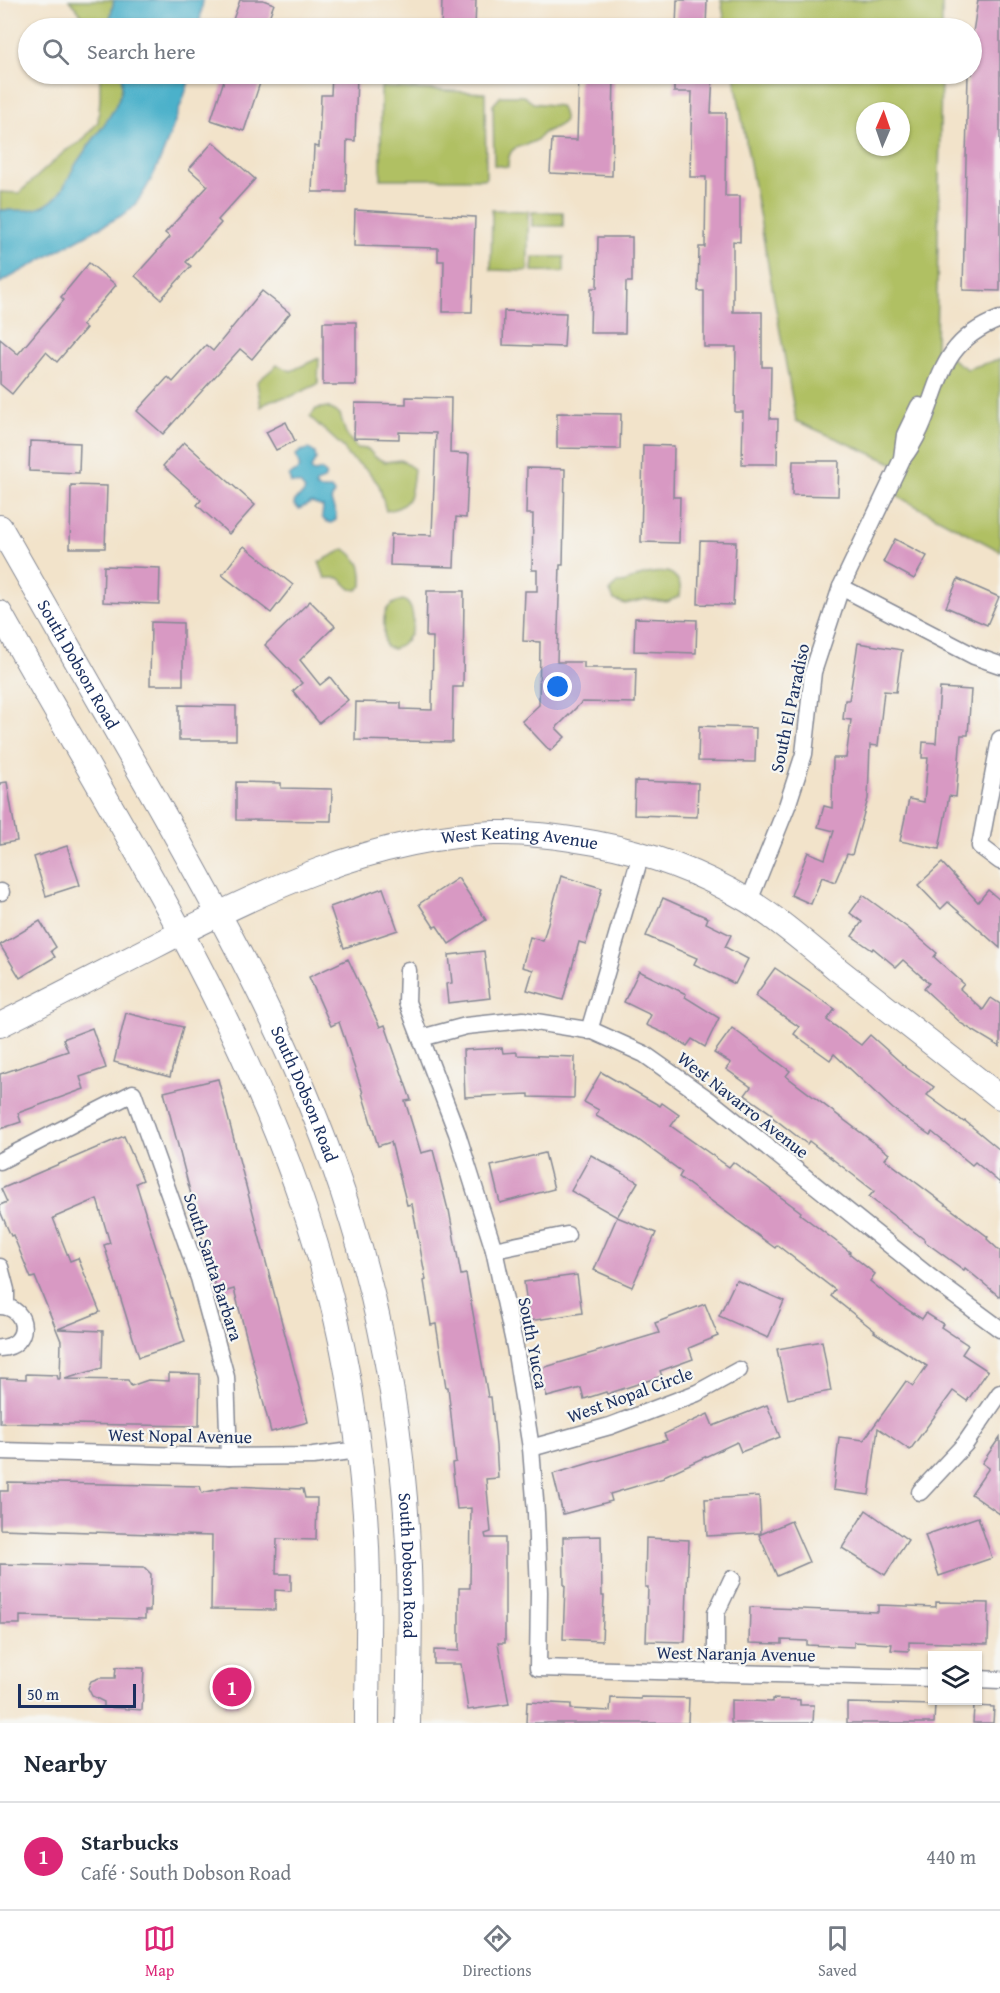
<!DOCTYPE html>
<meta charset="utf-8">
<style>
:root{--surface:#fff;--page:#f2f2f3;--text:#1f2937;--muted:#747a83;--line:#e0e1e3;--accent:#db2777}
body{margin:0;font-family:"Gentium Book Plus",serif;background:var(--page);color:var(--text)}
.controls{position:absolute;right:18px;bottom:18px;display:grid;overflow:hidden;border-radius:0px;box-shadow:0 2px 4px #0004}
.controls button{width:54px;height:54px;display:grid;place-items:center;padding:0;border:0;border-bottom:2px solid var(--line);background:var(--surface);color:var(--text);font:30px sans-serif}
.compass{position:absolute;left:856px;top:102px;width:54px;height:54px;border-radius:50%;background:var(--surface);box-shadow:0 2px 4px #0004;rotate:2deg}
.scale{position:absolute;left:18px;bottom:15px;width:118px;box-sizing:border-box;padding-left:6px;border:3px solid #1b2f5e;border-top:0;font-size:16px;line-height:21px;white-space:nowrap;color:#1b2f5e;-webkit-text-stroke:4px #f6f6f2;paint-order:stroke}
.you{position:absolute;left:558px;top:687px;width:21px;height:21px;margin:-15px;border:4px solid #fff;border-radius:50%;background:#1a73e8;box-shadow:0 0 0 9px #1a73e833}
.badge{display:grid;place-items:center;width:39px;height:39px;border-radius:50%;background:var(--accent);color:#fff;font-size:20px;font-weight:700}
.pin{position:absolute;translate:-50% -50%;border:3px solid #fff;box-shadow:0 2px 6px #0006}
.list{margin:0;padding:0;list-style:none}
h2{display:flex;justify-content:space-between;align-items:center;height:78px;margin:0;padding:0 24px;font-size:26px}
h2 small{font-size:20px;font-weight:400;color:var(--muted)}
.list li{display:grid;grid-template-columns:39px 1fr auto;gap:18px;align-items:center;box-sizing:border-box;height:108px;padding:0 24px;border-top:2px solid var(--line)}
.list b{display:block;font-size:22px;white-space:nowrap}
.list p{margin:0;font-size:20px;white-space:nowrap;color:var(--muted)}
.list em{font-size:20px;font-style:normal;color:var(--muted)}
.icon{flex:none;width:33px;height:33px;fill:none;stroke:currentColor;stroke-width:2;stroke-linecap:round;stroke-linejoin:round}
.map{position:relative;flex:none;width:1000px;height:1723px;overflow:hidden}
.search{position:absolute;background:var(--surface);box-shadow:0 2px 4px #0004;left:18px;right:18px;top:18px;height:66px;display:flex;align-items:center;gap:15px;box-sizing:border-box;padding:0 21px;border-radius:33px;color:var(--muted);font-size:22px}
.sheet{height:186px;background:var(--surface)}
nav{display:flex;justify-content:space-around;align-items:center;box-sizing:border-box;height:84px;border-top:2px solid var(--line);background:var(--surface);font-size:16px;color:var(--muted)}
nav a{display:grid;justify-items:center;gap:3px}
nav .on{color:var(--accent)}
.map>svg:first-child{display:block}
</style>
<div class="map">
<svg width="1000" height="1723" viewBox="0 0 1000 1723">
<rect width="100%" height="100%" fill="#f6f6f2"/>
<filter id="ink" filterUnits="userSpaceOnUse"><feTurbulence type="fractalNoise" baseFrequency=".0167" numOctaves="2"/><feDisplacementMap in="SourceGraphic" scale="12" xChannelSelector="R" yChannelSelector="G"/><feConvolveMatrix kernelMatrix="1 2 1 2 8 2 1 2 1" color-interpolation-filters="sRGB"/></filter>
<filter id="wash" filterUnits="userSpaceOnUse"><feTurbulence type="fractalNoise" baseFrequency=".008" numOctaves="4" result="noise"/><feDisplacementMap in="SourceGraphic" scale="24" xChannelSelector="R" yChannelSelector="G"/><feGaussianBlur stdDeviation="1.35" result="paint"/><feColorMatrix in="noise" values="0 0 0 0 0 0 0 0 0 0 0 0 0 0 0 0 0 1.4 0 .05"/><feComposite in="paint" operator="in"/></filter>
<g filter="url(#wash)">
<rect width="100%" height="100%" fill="#f2e3ca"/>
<g fill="#b0c063" stroke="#667860" stroke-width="1.5" fill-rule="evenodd">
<polygon points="69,0 114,0 110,19 111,28 90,28 91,26"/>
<polygon points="721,0 942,0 942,28 726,28"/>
<path d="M100 74H121C122 80 123 85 121 92 115 116 93 137 80 158 70 172 65 193 49 203 35 213 16 210 0 210V192L19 193 65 151 82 141 98 122 100 99Z"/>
<path d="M734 74H941L936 348 967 369 1000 359V551L895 495 906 469 796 421ZM865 111H901V147H865Z"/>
<polygon points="381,87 485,93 486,179 381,179"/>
<path d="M501 96H524L533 103 560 106C571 126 558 125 545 132 541 134 539 139 535 141 519 149 508 143 508 167L494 165 493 105Z"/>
<polygon points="492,210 528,211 528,271 491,270"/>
<rect x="532" y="212" width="31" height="14"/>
<polygon points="533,257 564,257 564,272 532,271"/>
<polygon points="319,358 318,384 290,397 271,400 261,407 257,382 277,365 291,371"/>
<path d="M327 407 340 414 346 434 357 448 368 449 375 457 385 462 401 460 414 469C411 493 413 507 386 511L379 485 368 471 347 455 344 448 310 417 316 409Z"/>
<path d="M345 549C361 561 363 566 362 586L357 590 351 589 339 578H325L319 562Z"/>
<path d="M668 572C679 577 682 585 680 596L667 602 646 599 625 604 614 600 610 591 617 583C628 583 627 581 637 577 647 573 658 572 668 572Z"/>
<path d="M403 600C415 605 415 626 409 636 405 643 399 646 393 649L386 647C383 640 385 636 384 628 383 612 386 604 403 600Z"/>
</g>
<g fill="#4bb1ca" stroke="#337094" stroke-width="1.5">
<polygon points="114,0 203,0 199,28 111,28 110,19"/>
<path d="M121 74H191L187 88C174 122 154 192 126 213L0 283V210C16 210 35 213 49 203 65 193 69 172 80 158 93 139 115 114 121 92 123 85 122 80 121 74Z"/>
<polygon points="309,449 315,453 316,459 311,468 312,471 315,472 321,470 326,474 324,480 316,483 316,487 319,489 331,489 334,493 331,501 336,514 336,520 331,523 325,521 322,517 323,507 311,503 299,509 294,505 295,500 303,494 305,490 300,484 291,483 289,476 300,468 296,455 301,451"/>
</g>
<g id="blocks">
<g fill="#d899c3">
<polygon points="240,0 263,0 274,4 265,28 230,28"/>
<polygon points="442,0 476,0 475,28 441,28"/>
<polygon points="677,0 707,0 706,28 676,28"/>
<polygon points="978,0 1000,0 1000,291 963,290 968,74 972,74 972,39"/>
<polygon points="226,74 263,74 244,131 211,120"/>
<polygon points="332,74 357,74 355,141 347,140 346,192 312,192 314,146 319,147 321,95 331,95"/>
<polygon points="579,74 614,74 612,176 550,173 552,139 577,140"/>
<polygon points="674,74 713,74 711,113 726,113 725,196 740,196 740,242 733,241 733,312 762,312 762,367 771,367 770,419 778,419 777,464 742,464 743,412 735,412 736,347 704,347 704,291 698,291 699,247 705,247 706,177 690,177 692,92 674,92"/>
<polygon points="213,142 255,179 218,220 221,223 186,262 191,266 161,299 135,276 170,237 165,233 208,186 189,169"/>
<polygon points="355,210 475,217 472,312 443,312 444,261 438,261 438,248 354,246"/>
<polygon points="598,237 632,237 632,282 626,282 625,333 590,333 591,288 597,288"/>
<polygon points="89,263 116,285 82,325 86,328 57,362 46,352 12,394 0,384 0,339 18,354 64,300 61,297"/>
<polygon points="262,291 290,313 252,359 240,349 163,434 137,411 168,377 173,382 206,345 213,351"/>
<polygon points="504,311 566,313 564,347 503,345"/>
<rect x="323" y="322" width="33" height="63"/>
<polygon points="406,397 451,398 450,453 469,454 466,518 456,517 454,567 390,565 391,534 432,535 436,433 399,432 399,439 354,438 355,403 406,404"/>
<polygon points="557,413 621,414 620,449 557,448"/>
<polygon points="286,422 295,441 276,450 266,432"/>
<polygon points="30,441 80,443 79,473 29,471"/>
<polygon points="184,442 255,505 229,534 197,505 201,500 163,466"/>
<polygon points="643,445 674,446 673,497 680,497 679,543 641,542"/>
<polygon points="793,461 839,461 838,496 792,495"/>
<polygon points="527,468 565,469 563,565 560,565 557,662 584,662 584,668 636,668 635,703 582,702 556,728 565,737 550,751 522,721 539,705 540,642 523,641 525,591 537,591 537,570 532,570 533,514 526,514"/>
<polygon points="71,485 107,486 105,548 70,548"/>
<polygon points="895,539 927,556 914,579 883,562"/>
<polygon points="700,541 736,542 733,605 698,604"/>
<polygon points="244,546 293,585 271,613 222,575"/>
<polygon points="104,566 160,568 159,604 103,602"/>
<polygon points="958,579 999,597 987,625 946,607"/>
<polygon points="427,591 464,591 463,687 453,687 452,742 355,740 356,702 401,703 401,709 432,710 433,637 426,637"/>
<polygon points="310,601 335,626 300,660 320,685 330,677 348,700 319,723 293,691 302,683 265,645"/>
<polygon points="635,618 697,620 696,653 634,651"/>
<polygon points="151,622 183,623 183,685 150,685"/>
<polygon points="858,643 902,650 896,692 884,691 878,746 870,745 868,799 852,855 847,854 835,882 822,877 811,904 791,895 808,852 825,859 834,831 818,827 824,806 832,808 833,758 846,758 851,720 843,719 845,700 849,700"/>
<polygon points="940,688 971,690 968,735 961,735 956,797 949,796 939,849 900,841 909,799 924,802 928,758 922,758 923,742 936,743"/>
<polygon points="179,705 236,706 236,740 179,740"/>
<polygon points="699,726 756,728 755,762 698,761"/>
<polygon points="635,781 698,783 697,817 634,815"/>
<polygon points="7,782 17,841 0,844 0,783"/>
<polygon points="236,782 281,783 281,788 332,789 331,821 236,820"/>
<polygon points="67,846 80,885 46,896 34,857"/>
<polygon points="942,863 978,902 988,890 1000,900 1000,948 948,902 941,909 918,885"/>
<polygon points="561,876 602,888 586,944 579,942 563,1000 527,990 533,970 522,967 530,937 543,941"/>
<polygon points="458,878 486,920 449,944 437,926 434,927 419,904"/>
<polygon points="383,888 398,930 344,948 330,907"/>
<polygon points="863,895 908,928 937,953 934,957 964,984 960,989 983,1010 991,998 1000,1004 1000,1047 962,1024 924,989 929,983 903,960 896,967 873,948 872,950 852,936 862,922 850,913"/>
<polygon points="663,898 708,918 706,923 731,935 725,947 748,959 735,984 694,964 697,958 646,936"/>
<polygon points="40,921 56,947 51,951 55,957 20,978 0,945"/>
<polygon points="484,951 490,998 448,1003 446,984 452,983 449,955"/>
<polygon points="348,959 380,1027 385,1025 411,1100 405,1101 421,1153 433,1150 448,1210 449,1210 461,1275 466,1274 488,1397 491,1397 496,1446 498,1478 486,1479 491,1532 485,1534 486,1538 505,1538 505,1643 498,1643 509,1704 468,1710 461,1664 434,1664 434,1650 459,1651 459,1588 470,1588 471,1508 457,1509 452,1463 456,1462 448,1387 446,1387 436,1324 431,1325 424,1281 426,1280 412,1204 407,1205 391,1142 378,1146 362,1093 363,1093 339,1022 331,1026 309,977"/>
<polygon points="775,968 835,1009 827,1020 861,1045 870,1035 908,1069 934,1087 927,1095 964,1122 965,1121 1000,1150 1000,1183 975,1162 972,1165 932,1132 930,1135 893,1109 834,1054 830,1060 794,1034 799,1027 755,996"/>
<polygon points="639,971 686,994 685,997 719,1018 705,1047 692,1039 687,1046 666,1033 666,1034 646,1025 651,1015 624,1002"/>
<polygon points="126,1013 183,1027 170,1077 114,1062"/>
<polygon points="92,1028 106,1068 80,1077 84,1089 18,1113 21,1122 0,1129 0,1074 68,1051 63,1039"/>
<polygon points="732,1028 790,1071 786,1076 889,1154 885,1159 988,1237 987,1239 1000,1251 1000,1297 965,1268 964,1270 924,1241 925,1240 869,1197 874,1191 809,1141 807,1144 771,1116 772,1114 745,1095 751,1087 726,1069 731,1063 714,1053"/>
<polygon points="502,1048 503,1053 517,1052 517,1055 575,1057 574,1098 529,1097 529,1094 465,1097 463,1050"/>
<polygon points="601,1072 660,1106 662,1103 679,1115 671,1126 729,1167 733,1162 801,1212 800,1214 850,1252 849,1253 875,1274 870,1281 900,1305 922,1319 926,1313 943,1324 941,1327 968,1345 962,1354 988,1371 967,1401 953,1391 910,1450 878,1428 869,1495 833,1490 839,1437 864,1440 906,1381 913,1386 927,1366 874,1332 875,1331 831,1296 835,1290 777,1245 775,1248 679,1177 682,1172 637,1139 596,1116 599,1110 584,1102"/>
<polygon points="218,1079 308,1422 271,1432 234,1289 217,1294 164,1092"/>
<polygon points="124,1136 143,1180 136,1183 185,1342 139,1357 104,1245 110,1243 97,1199 53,1218 70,1261 78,1258 100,1312 58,1329 103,1331 102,1368 65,1379 128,1380 131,1386 148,1380 169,1381 169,1373 200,1374 199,1426 0,1423 0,1378 26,1379 26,1374 57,1375 58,1379 60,1379 61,1341 35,1277 31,1278 13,1235 11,1236 0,1211 0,1205 7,1202 1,1189"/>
<polygon points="545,1153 554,1189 500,1203 491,1166"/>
<polygon points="591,1155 638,1182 617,1217 571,1191"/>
<polygon points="617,1217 656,1233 632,1287 594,1270"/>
<polygon points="577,1275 582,1313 529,1321 524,1282"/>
<polygon points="736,1280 784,1301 768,1338 719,1316"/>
<polygon points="705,1304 718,1336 689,1348 693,1359 660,1371 662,1376 607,1394 606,1392 584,1399 581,1388 547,1397 539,1369 659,1333 655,1323"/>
<polygon points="822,1341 831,1391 788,1399 777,1349"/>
<polygon points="767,1405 780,1437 741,1452 737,1442 664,1476 664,1478 610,1494 612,1501 563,1514 553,1474 667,1440 664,1434 708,1414 713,1426"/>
<polygon points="1000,1437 1000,1514 971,1494 989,1468 982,1463"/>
<polygon points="8,1482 200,1486 202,1493 232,1486 303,1489 305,1498 317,1498 316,1540 277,1539 276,1574 291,1574 291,1591 275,1590 275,1610 211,1609 212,1536 0,1529 0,1491 8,1491"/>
<polygon points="759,1496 761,1533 707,1536 705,1499"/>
<polygon points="866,1510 908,1540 885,1575 842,1548"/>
<polygon points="978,1517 992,1558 939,1576 925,1535"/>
<polygon points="791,1521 809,1562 777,1576 759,1535"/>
<polygon points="601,1536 602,1596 604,1596 602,1641 563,1639 565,1585 564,1585 563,1537"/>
<polygon points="646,1538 689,1540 685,1642 646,1641 648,1587 645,1587"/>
<polygon points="0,1564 144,1567 151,1574 150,1611 145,1611 145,1619 20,1616 20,1624 0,1624"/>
<polygon points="936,1602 989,1603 988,1644 909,1642 909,1651 891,1650 892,1644 854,1642 854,1647 807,1645 807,1641 782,1640 782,1644 749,1643 750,1607 878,1612 878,1605 936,1607"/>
<polygon points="116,1667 144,1668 142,1710 104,1707 104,1702 92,1696 88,1688 91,1681 99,1678 115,1678"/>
<polygon points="224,1677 240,1678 239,1706 224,1705"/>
<polygon points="641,1697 689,1698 688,1723 526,1723 527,1702 571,1704 571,1709 610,1711 611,1698 641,1699"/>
<polygon points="772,1699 800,1700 800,1705 814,1705 813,1723 731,1723 731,1700 772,1702"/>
<polygon points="847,1703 935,1705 934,1723 847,1723"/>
<polygon points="974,1706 994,1707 993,1723 973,1723"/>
</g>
</g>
</g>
<g filter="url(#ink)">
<use href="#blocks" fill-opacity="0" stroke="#868994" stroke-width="1.5"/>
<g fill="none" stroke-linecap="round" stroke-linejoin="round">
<g stroke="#868994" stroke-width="19">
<g id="street">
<polyline points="902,458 905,435 919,406"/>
<polyline points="841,587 974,656 1000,665"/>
<polyline points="1000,739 980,846 1000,861"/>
<polyline points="0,892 1,892"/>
<path d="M749 901 787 806 804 754 813 672 841 587 902 459C944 406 925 347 1000 319"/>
<polyline points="408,970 407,1002 457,1133 494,1250 515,1347 531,1448 536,1513 539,1592 538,1668 932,1678"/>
<polyline points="589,1031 641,854"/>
<polyline points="421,1038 466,1026 523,1020 593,1031 644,1054 709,1100 931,1278 1000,1329"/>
<polyline points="0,1161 133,1093 199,1278 226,1377 229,1457"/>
<polyline points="494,1250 567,1235"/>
<polyline points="0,1267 6,1290 6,1306"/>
<path d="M0 1306C30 1307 31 1347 0 1348"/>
<polyline points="531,1448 610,1426 697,1393 739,1370"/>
<polyline points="0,1451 229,1457 313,1456 358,1450"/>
<polyline points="920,1492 965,1444 1000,1393"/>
<polyline points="716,1673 716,1613 732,1579"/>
<polyline points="978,1679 1000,1680"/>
</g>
</g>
<g stroke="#868994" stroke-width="26">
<g id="secondary">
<path id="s1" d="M0 527C51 617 102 707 154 797 231 933 305 1068 351 1218 386 1330 405 1450 409 1568 411 1619 409 1671 408 1723"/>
<path d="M0 613C136 857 299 1096 348 1377 359 1443 367 1512 368 1579 369 1627 367 1675 367 1723"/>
<path id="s2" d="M0 1025C52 999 104 972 155 946 261 891 373 837 494 833 528 832 562 837 595 843 648 853 700 872 747 900 779 919 807 945 836 968 891 1011 945 1054 1000 1097"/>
</g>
</g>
<use href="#street" stroke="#fff" stroke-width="16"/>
<use href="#secondary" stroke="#fff" stroke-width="24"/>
</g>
</g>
<g text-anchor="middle" stroke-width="4.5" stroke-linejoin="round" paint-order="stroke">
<g font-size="18" fill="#1b2f5e" stroke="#f6f6f2">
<text dy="6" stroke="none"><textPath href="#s1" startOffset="158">South Dobson Road</textPath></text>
<text transform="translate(790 708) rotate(-78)" y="6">South El Paradiso</text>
<text dy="6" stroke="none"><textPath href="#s2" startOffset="560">West Keating Avenue</textPath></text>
<text dy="6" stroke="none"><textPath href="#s1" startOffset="644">South Dobson Road</textPath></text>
<text transform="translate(743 1105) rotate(38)" y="6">West Navarro Avenue</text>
<text transform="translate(213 1267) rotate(72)" y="6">South Santa Barbara</text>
<text transform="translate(533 1343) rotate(79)" y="6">South Yucca</text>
<text transform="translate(630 1395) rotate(-20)" y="6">West Nopal Circle</text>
<text transform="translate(180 1436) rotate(1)" y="6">West Nopal Avenue</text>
<text dy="6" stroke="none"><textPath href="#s1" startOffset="1130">South Dobson Road</textPath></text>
<text transform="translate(736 1654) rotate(1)" y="6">West Naranja Avenue</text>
</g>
</g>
</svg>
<div class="controls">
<button><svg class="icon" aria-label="layers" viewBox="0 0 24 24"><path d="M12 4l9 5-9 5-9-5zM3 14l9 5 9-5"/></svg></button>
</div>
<svg class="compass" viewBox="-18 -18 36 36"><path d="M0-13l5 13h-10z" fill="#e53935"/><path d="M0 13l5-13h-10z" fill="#747a83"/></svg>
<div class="scale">50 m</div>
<div class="you"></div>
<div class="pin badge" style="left:232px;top:1687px">1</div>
<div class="search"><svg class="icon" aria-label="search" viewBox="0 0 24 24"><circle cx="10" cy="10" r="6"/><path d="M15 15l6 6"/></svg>Search here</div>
</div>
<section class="sheet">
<h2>Nearby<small></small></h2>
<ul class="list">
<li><span class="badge">1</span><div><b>Starbucks</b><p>Café · South Dobson Road</p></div><em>440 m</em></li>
</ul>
</section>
<nav>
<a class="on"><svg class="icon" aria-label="map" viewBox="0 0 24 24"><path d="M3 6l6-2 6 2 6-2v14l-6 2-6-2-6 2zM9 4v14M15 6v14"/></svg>Map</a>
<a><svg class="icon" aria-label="directions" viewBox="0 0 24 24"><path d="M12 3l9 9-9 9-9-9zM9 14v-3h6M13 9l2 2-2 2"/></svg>Directions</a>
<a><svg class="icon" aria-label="saved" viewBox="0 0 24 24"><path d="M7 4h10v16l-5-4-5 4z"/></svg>Saved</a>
</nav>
